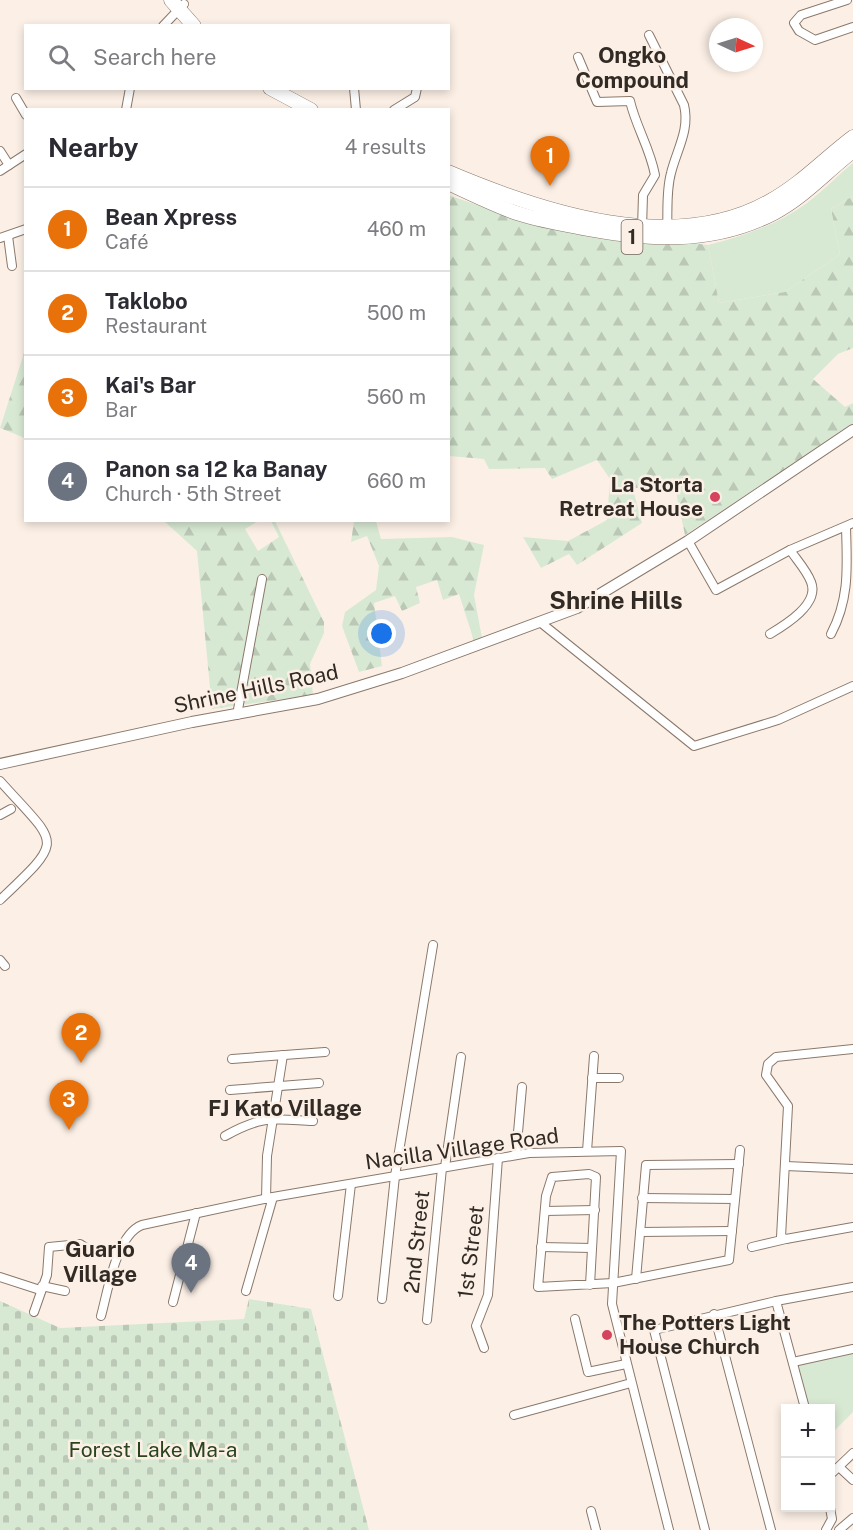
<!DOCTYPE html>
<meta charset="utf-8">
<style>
:root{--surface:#fff;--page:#f7f7f7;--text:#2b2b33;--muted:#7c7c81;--line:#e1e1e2;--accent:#d4445d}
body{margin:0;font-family:"Public Sans",sans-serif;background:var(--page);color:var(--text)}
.controls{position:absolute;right:18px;bottom:18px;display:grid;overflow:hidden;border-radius:0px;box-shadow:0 3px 9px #0003}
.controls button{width:54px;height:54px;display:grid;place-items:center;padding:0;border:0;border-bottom:2px solid var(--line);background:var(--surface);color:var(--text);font:30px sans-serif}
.compass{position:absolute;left:709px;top:18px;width:54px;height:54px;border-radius:50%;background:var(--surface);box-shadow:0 3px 9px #0003;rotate:94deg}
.you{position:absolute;left:382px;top:634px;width:21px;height:21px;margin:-15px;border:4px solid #fff;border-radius:50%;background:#1a73e8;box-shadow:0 0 0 9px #1a73e833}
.badge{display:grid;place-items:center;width:39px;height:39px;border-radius:50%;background:var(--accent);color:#fff;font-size:20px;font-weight:700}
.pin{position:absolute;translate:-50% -50px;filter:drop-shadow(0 2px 3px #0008)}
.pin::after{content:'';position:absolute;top:32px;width:21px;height:18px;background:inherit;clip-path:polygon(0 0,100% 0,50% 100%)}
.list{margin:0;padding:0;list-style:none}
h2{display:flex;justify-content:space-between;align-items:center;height:78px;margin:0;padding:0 24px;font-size:26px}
h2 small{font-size:20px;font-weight:400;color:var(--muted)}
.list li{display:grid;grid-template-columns:39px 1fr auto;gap:18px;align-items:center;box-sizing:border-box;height:84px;padding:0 24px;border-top:2px solid var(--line)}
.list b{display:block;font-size:22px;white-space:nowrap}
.list p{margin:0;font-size:20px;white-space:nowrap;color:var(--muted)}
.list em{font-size:20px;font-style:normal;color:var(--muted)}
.icon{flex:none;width:33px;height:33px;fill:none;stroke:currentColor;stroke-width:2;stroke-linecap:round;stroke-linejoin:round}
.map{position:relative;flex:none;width:853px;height:1530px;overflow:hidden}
.search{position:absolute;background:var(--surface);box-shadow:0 3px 9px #0003;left:24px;top:24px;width:426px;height:66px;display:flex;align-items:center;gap:15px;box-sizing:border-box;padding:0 21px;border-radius:0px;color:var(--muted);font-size:22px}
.panel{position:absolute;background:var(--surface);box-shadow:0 3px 9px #0003;left:24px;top:108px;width:426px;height:414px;border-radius:0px}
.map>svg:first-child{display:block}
</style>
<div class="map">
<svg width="853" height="1530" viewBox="0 0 853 1530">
<defs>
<pattern id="forest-firs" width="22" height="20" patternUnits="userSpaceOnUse" patternTransform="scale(1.5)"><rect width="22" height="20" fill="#d8e9d3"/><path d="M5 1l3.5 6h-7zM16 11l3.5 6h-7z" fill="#bac8b5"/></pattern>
<pattern id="cemetery-stones" width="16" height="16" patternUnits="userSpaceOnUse" patternTransform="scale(1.5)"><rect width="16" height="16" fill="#d8e9d3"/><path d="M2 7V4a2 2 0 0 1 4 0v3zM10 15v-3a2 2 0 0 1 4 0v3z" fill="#bac8b5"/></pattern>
</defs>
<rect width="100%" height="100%" fill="#fcf0e6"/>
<g fill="#d8e9d3">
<path d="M853 163V196L831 209 840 254 785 292 719 303 708 245C743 236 777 225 807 203 823 191 837 176 853 163Z"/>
<polygon points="853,1353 853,1412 831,1434 830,1408 809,1408 797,1365"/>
</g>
<g fill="url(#forest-firs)">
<polygon points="448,195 518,219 708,245 719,303 785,292 840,254 831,209 853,196 853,348 838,354 813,379 845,407 853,403 853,425 685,535 673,478 633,489 642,523 577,565 569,554 541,568 523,537 568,541 607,520 610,479 597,460 552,479 545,468 489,469 484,459 449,456"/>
<polygon points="25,350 25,438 0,428"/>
<polygon points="164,521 258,521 245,529 258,551 279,537 271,521 275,521 324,622 324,633 310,664 313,695 212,709 197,551"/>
<polygon points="354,521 376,521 381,539 452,537 484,545 474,595 482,638 474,641 459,594 443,600 437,580 416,587 420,603 402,611 395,596 374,603 382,666 359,672 342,626 345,612 376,590 379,566 367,536 351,542"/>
</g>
<polygon fill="url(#cemetery-stones)" points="249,1299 311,1309 369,1530 0,1530 0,1301 60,1328 244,1319"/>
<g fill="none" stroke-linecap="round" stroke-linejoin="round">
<g stroke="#8b786b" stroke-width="10">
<g id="minor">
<polyline points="847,0 801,15 794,23 799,31 815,40 853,27"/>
<polyline points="163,26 184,4"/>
<path d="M649 35 684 105C690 130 677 149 671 173 666 191 668 211 667 229"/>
<path d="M578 57 597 102 630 101C636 127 650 148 655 175L643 195 642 228"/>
<polyline points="354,88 356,110"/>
<polyline points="16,98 26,115"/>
<polyline points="126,110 130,88"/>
<polyline points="394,110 415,97 417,88"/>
<polyline points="0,151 9,165"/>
<polyline points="0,171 26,154"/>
<polyline points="8,236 12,266"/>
<polyline points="0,238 26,229"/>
<polyline points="688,541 716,590 790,550 853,523"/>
<polyline points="540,622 694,746 778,720 853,686"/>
<path d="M770 634C785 625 820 604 811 582 807 571 797 560 790 550"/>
<path d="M831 634C850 598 847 566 846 527"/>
<polyline points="237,715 262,579"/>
<path d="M0 781C59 847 66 837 0 900"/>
<polyline points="0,815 11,809"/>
<polyline points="0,960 5,966"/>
<polyline points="853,1049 776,1057 768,1064 766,1075 788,1106 781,1237 786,1239 853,1227"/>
<polyline points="232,1059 325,1052"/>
<polyline points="592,1078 619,1078"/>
<polyline points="230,1090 319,1083"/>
<path d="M225 1136C263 1115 272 1119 313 1121"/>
<polyline points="587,1151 594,1056"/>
<polyline points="516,1155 522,1087"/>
<polyline points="786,1166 853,1169"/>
<polyline points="445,1167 461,1057"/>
<polyline points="642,1198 735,1199"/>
<polyline points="266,1199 267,1156 283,1055"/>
<polyline points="545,1211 595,1210"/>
<polyline points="640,1232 732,1231"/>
<polyline points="541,1247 592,1248"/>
<polyline points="752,1247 786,1239"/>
<polyline points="0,1277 40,1290"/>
<polyline points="636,1279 646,1165 739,1164"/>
<polyline points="590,1285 596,1177 589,1174 552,1177 546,1196 538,1287 613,1283 729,1260 740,1150"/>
<polyline points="42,1286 65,1291"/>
<polyline points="246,1291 273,1197"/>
<polyline points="338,1296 351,1184"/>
<polyline points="382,1299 395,1176 433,945"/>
<polyline points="776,1301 805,1408"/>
<polyline points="173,1302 196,1213"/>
<polyline points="34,1312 47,1275 49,1247 80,1244 91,1251 120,1250"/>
<polyline points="714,1314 771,1530"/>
<path d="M101 1316C108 1291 116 1235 142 1225L273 1197 529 1153 621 1151 612 1304 669 1530"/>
<polyline points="575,1319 588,1372 626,1364"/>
<polyline points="427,1320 442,1168"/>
<polyline points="484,1348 476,1326 488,1295 498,1158"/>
<polyline points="793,1362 853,1349"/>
<polyline points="514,1415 631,1383"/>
<polyline points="839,1467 853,1480"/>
<polyline points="830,1475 853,1453"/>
<polyline points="591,1511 596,1530"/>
<polyline points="705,1530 654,1330 776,1301 853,1287"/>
<polyline points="826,1530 832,1519 830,1508"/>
<polyline points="839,1530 853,1518"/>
</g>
</g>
<g stroke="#8b786b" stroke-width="12">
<polyline id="tertiary" points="0,764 192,722 318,699 402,673 577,608 688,541 853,430"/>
</g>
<g stroke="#8b786b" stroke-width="15">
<g id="trunk">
<polyline points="171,0 194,26"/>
<polyline points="270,88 311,110"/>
<path d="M448 172C542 212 674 256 770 201 801 184 825 158 853 137"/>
<path d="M448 183C469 193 490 203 511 211 532 219 556 223 578 227 645 240 710 246 774 213 804 197 826 172 853 151"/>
</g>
</g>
<use href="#minor" stroke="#fff" stroke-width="8"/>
<use href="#tertiary" stroke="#fff" stroke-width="10"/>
<use href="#trunk" stroke="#fff" stroke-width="14"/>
</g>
<g fill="#d4445d" stroke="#fcf0e6" stroke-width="2">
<circle cx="715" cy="497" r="6"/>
<circle cx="607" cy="1335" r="6"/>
</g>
<g text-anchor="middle" stroke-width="5" stroke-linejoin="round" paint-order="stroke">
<rect fill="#fcf0e6" stroke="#6f655e" stroke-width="1.5" x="621.5" y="220" width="21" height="34" rx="4.5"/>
<g font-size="20" font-weight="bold" fill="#322a24">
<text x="632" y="244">1</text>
</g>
<g font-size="21" font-weight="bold" fill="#322a24" stroke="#fcf0e6" text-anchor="end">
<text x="703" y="492">La Storta<tspan x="703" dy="24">Retreat House</tspan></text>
<text x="619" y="1330" text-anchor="start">The Potters Light<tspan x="619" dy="24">House Church</tspan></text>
</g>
<g font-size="21" fill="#322a24" stroke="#fcf0e6">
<text transform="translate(256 689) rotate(-12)" y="7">Shrine Hills Road</text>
<text transform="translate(462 1149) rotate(-8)" y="7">Nacilla Village Road</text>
<text transform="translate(417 1242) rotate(-84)" y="7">2nd Street</text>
<text transform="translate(471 1252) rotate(-83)" y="7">1st Street</text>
</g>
<g font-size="21" fill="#29451e" stroke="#fcf0e6">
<text x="153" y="1457">Forest Lake Ma-a</text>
</g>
<g font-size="22" font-weight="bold" fill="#322a24" stroke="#fcf0e6">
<text x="632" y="63">Ongko<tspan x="632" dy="25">Compound</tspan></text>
<text x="285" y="1116">FJ Kato Village</text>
<text x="100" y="1257">Guario<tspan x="100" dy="25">Village</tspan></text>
</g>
<g font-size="24" font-weight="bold" fill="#322a24" stroke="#fcf0e6">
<text x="616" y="609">Shrine Hills</text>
</g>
</g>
</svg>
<div class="controls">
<button>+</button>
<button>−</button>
</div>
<svg class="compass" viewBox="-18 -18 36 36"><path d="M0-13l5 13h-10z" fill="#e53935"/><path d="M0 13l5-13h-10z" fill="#7c7c81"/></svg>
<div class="you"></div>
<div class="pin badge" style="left:550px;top:186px;background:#e8710a">1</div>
<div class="pin badge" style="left:81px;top:1063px;background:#e8710a">2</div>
<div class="pin badge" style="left:69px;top:1130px;background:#e8710a">3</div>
<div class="pin badge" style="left:191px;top:1293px;background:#6b7280">4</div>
<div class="search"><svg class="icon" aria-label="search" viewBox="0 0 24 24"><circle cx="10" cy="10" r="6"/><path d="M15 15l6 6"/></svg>Search here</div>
<section class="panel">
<h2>Nearby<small>4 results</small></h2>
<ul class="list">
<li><span class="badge" style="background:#e8710a">1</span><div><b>Bean Xpress</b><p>Café</p></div><em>460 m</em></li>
<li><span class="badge" style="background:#e8710a">2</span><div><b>Taklobo</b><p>Restaurant</p></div><em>500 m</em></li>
<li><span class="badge" style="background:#e8710a">3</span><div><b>Kai's Bar</b><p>Bar</p></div><em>560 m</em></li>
<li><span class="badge" style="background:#6b7280">4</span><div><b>Panon sa 12 ka Banay</b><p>Church · 5th Street</p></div><em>660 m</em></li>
</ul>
</section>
</div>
